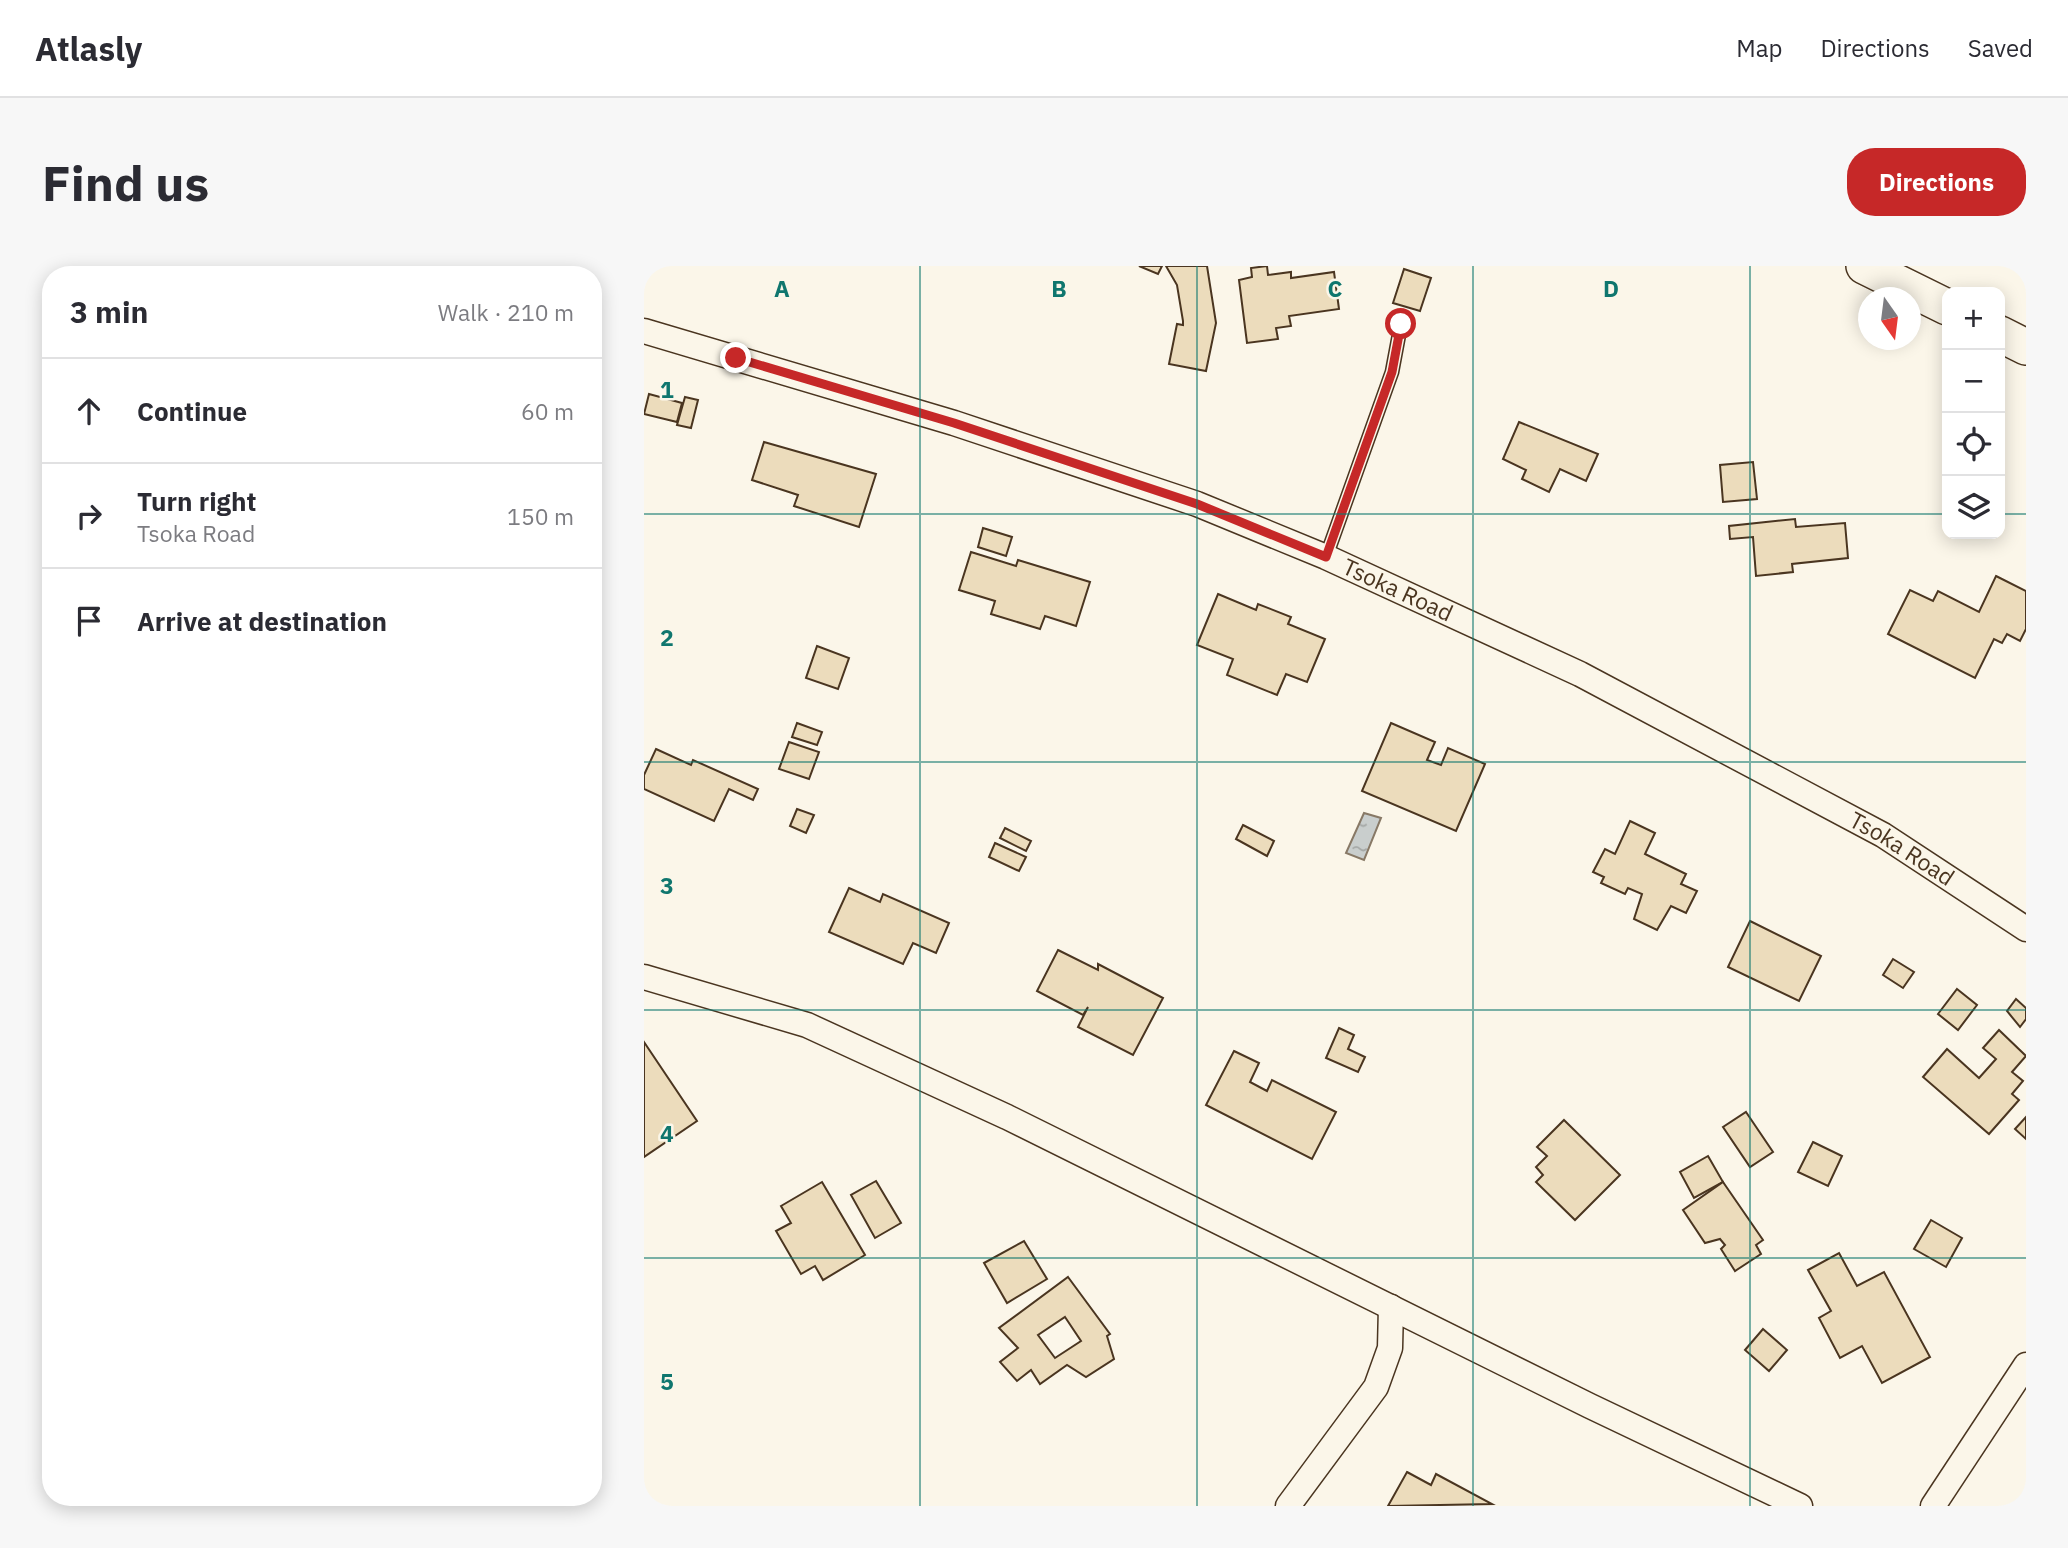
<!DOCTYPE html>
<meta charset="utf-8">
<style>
:root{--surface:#fff;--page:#f7f7f7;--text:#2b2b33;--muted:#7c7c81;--line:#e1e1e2;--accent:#c62828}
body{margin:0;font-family:"IBM Plex Sans",sans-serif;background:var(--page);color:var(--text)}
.controls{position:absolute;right:21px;top:21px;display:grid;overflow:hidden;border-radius:14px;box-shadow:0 4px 18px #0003}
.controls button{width:63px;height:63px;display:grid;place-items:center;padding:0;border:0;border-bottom:2px solid var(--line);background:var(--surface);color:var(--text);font:35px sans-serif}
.compass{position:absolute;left:1214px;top:21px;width:63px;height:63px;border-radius:50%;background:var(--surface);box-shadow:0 4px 18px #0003;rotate:166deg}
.stop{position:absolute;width:21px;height:21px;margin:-16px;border:5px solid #c62828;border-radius:50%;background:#fff}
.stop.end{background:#c62828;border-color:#fff;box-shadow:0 2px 7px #0008}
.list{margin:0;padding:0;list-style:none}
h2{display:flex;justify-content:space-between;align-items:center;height:91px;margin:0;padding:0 28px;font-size:30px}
h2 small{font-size:23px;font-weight:400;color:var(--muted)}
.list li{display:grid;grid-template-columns:46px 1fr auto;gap:21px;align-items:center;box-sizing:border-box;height:105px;padding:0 28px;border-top:2px solid var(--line)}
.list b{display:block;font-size:26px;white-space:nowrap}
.list p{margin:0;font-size:23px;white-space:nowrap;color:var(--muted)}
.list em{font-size:23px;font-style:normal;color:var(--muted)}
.icon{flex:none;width:38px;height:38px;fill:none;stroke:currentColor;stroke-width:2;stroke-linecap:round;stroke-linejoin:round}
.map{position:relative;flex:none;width:1382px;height:1240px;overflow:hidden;border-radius:28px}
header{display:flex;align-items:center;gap:42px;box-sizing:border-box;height:98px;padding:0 35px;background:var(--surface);border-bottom:2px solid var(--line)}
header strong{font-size:33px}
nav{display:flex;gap:38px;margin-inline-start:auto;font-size:24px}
.intro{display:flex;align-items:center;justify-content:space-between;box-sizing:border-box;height:168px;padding:0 42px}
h1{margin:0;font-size:49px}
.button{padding:18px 32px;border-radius:28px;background:var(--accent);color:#fff;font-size:24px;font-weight:700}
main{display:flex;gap:42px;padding:0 42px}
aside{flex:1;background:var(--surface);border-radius:28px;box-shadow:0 4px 18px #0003}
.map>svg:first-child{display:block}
</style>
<header>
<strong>Atlasly</strong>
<nav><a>Map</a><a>Directions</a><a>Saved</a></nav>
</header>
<div class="intro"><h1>Find us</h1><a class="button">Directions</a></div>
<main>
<aside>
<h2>3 min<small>Walk · 210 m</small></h2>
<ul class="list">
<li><svg class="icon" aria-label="ahead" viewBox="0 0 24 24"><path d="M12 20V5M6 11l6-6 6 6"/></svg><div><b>Continue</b></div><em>60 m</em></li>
<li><svg class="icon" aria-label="right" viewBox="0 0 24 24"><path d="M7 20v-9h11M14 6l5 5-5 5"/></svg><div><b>Turn right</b><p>Tsoka Road</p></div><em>150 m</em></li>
<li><svg class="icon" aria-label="arrive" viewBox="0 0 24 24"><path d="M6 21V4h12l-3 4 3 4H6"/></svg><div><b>Arrive at destination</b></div></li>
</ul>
</aside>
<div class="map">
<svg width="1382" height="1240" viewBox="0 0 1382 1240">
<defs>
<pattern id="water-ripples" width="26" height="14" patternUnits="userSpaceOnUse" patternTransform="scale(1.75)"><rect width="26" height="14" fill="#c9cecd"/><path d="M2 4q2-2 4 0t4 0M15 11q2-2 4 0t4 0" fill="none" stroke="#a5a8a6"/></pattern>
</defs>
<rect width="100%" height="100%" fill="#fbf6e9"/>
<polygon fill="url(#water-ripples)" stroke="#887966" stroke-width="2" points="720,547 737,552 720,594 702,587"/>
<g fill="#ecdcbc" stroke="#4a3520" stroke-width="2" fill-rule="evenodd">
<polygon points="495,0 518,0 514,8"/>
<polygon points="522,0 563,0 572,57 562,105 525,98 533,58 539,59 539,55 533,19"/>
<polygon points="623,0 624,9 647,6 647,12 690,6 695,43 645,50 647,60 632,62 634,73 603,77 595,14 608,11 607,2"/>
<polygon points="760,3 787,12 776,45 749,37"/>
<polygon points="5,128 38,137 33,156 0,148"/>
<polygon points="41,131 54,134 47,162 33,159"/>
<polygon points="875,156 954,188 942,215 916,203 905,226 878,213 882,204 859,193"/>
<polygon points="120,176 232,208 215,261 150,240 154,229 108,214"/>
<polygon points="1109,196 1113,233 1079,236 1076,199"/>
<polygon points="1151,253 1152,261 1201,257 1204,292 1148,298 1149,306 1112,310 1109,271 1086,273 1085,260"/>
<polygon points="339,262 368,271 362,290 334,281"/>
<polygon points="327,286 372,300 374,294 446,316 432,360 401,350 396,363 347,348 351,335 315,324"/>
<polygon points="1352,310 1382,325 1382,363 1376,375 1363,368 1358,377 1350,373 1331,412 1244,368 1266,324 1289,335 1294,325 1335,346"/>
<polygon points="574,328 612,344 614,338 647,351 644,358 681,373 663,416 642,408 633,429 583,409 589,393 553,379"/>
<polygon points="173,380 205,392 194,423 162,412"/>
<polygon points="153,457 178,466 173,479 148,471"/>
<polygon points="747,457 791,476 783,494 797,499 804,482 841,498 812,565 718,525"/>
<polygon points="145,476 175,486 165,513 135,503"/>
<polygon points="12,483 47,499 49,494 114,523 109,534 85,523 70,555 0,523 0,509"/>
<polygon points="153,543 170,549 162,567 146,560"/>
<polygon points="986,555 1011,567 1001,588 1042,608 1037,618 1053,625 1042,647 1027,640 1013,664 990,653 998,628 984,622 981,628 957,617 960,611 949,606 961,583 971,588"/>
<polygon points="599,559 630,575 623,590 592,573"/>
<polygon points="361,562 387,575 382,585 356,572"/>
<polygon points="351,577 382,591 375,605 345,591"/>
<polygon points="205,622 236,636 239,628 305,657 292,687 269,677 259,698 185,666"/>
<polygon points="1106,655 1177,690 1155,735 1084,701"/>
<polygon points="414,684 454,704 454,698 519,732 489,789 434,761 444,741 439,749 393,725"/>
<polygon points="1249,693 1270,706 1259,722 1239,709"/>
<polygon points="1313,723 1333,739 1314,764 1294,748"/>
<polygon points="1372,733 1382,742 1382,753 1376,761 1363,745"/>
<polygon points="695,762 710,769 704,783 721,791 714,806 682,792"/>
<polygon points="1355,764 1382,790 1368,806 1379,815 1368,828 1375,834 1345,868 1279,811 1303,783 1335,812 1352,793 1339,782"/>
<polygon points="0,776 53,855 0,891"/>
<polygon points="590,785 615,797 606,816 623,825 628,814 692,846 668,893 562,839"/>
<polygon points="1102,846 1129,886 1106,901 1079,861"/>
<polygon points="1382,851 1382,873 1371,863"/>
<polygon points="920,854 976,909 931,954 892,916 899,909 892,901 903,890 893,881"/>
<polygon points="1169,876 1198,890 1184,920 1154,906"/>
<polygon points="1064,890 1079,916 1050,932 1036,906"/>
<polygon points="232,915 257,957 231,972 207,929"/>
<polygon points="178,916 221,989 179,1014 171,1000 157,1008 132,965 147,957 137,940"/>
<polygon points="1079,916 1119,974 1112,979 1117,988 1091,1005 1077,983 1081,979 1076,973 1061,977 1039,944"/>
<polygon points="1287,954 1318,972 1302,1001 1270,983"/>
<polygon points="380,975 403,1013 363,1037 340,997"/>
<polygon points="1195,987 1213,1020 1240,1006 1286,1091 1238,1117 1218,1080 1196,1092 1175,1052 1187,1045 1164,1004"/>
<path d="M424 1011 466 1068 463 1070 470 1093 442 1111 423 1099 396 1118 387 1104 373 1115 356 1096 374 1082 355 1062ZM421 1051 437 1075 411 1092 394 1069Z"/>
<polygon points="1119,1063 1143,1084 1125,1105 1101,1084"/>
<polygon points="763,1206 787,1219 792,1208 848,1238 744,1240"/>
</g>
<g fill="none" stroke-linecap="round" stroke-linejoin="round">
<g stroke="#4a3520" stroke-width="15">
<polyline id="lane" points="682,291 748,106 757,58"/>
</g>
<g stroke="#4a3520" stroke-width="27">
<g id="street">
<path id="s1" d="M0 65 310 157 553 238 682 291 936 408 1239 569 1382 663"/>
<polyline points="0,711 163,759 363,851 946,1140 1156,1240"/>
<polyline points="644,1240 732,1121 746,1082 747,1041"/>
<polyline points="1289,1240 1382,1099"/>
</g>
</g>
<g stroke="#4a3520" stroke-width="38">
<g id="secondary">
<polyline points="1220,0 1303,41"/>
<polyline points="1356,68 1382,81"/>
</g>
</g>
<use href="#lane" stroke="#fbf6e9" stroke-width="12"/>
<use href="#street" stroke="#fbf6e9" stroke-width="24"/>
<use href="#secondary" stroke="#fbf6e9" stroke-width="35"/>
</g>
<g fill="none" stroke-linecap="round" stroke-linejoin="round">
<polyline stroke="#c62828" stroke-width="9" points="92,92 310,157 553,238 682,291 748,106 757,58"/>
</g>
<path fill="none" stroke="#0f766e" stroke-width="2" stroke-opacity="0.55" d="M276 0V1240M553 0V1240M829 0V1240M1106 0V1240M0 248H1303M1356 248H1382M0 496H1382M0 744H1382M0 992H1382"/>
<g text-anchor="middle" stroke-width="5" stroke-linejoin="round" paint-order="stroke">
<g font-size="23" fill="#4a3520" stroke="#fbf6e9">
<text dy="8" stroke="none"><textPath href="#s1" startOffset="798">Tsoka Road</textPath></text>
<text dy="8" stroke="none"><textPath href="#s1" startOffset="1365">Tsoka Road</textPath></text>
</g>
</g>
<g font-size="23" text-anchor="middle" font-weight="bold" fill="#0f766e" stroke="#fbf6e9" stroke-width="5" stroke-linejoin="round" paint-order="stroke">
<text x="138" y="31">A</text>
<text x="415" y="31">B</text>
<text x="691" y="31">C</text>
<text x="967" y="31">D</text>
<text x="23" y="132">1</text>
<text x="23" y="380">2</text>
<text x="23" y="628">3</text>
<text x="23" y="876">4</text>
<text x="23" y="1124">5</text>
</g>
</svg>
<div class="controls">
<button>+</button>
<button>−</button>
<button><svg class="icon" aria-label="locate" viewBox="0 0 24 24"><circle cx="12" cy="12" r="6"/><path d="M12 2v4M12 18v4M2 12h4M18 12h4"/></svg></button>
<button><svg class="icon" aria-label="layers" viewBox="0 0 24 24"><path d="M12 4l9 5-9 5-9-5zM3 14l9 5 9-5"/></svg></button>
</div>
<svg class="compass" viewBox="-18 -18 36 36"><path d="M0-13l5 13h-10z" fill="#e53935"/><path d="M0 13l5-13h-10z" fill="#7c7c81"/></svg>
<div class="stop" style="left:757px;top:58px"></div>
<div class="stop end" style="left:92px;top:92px"></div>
</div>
</main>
